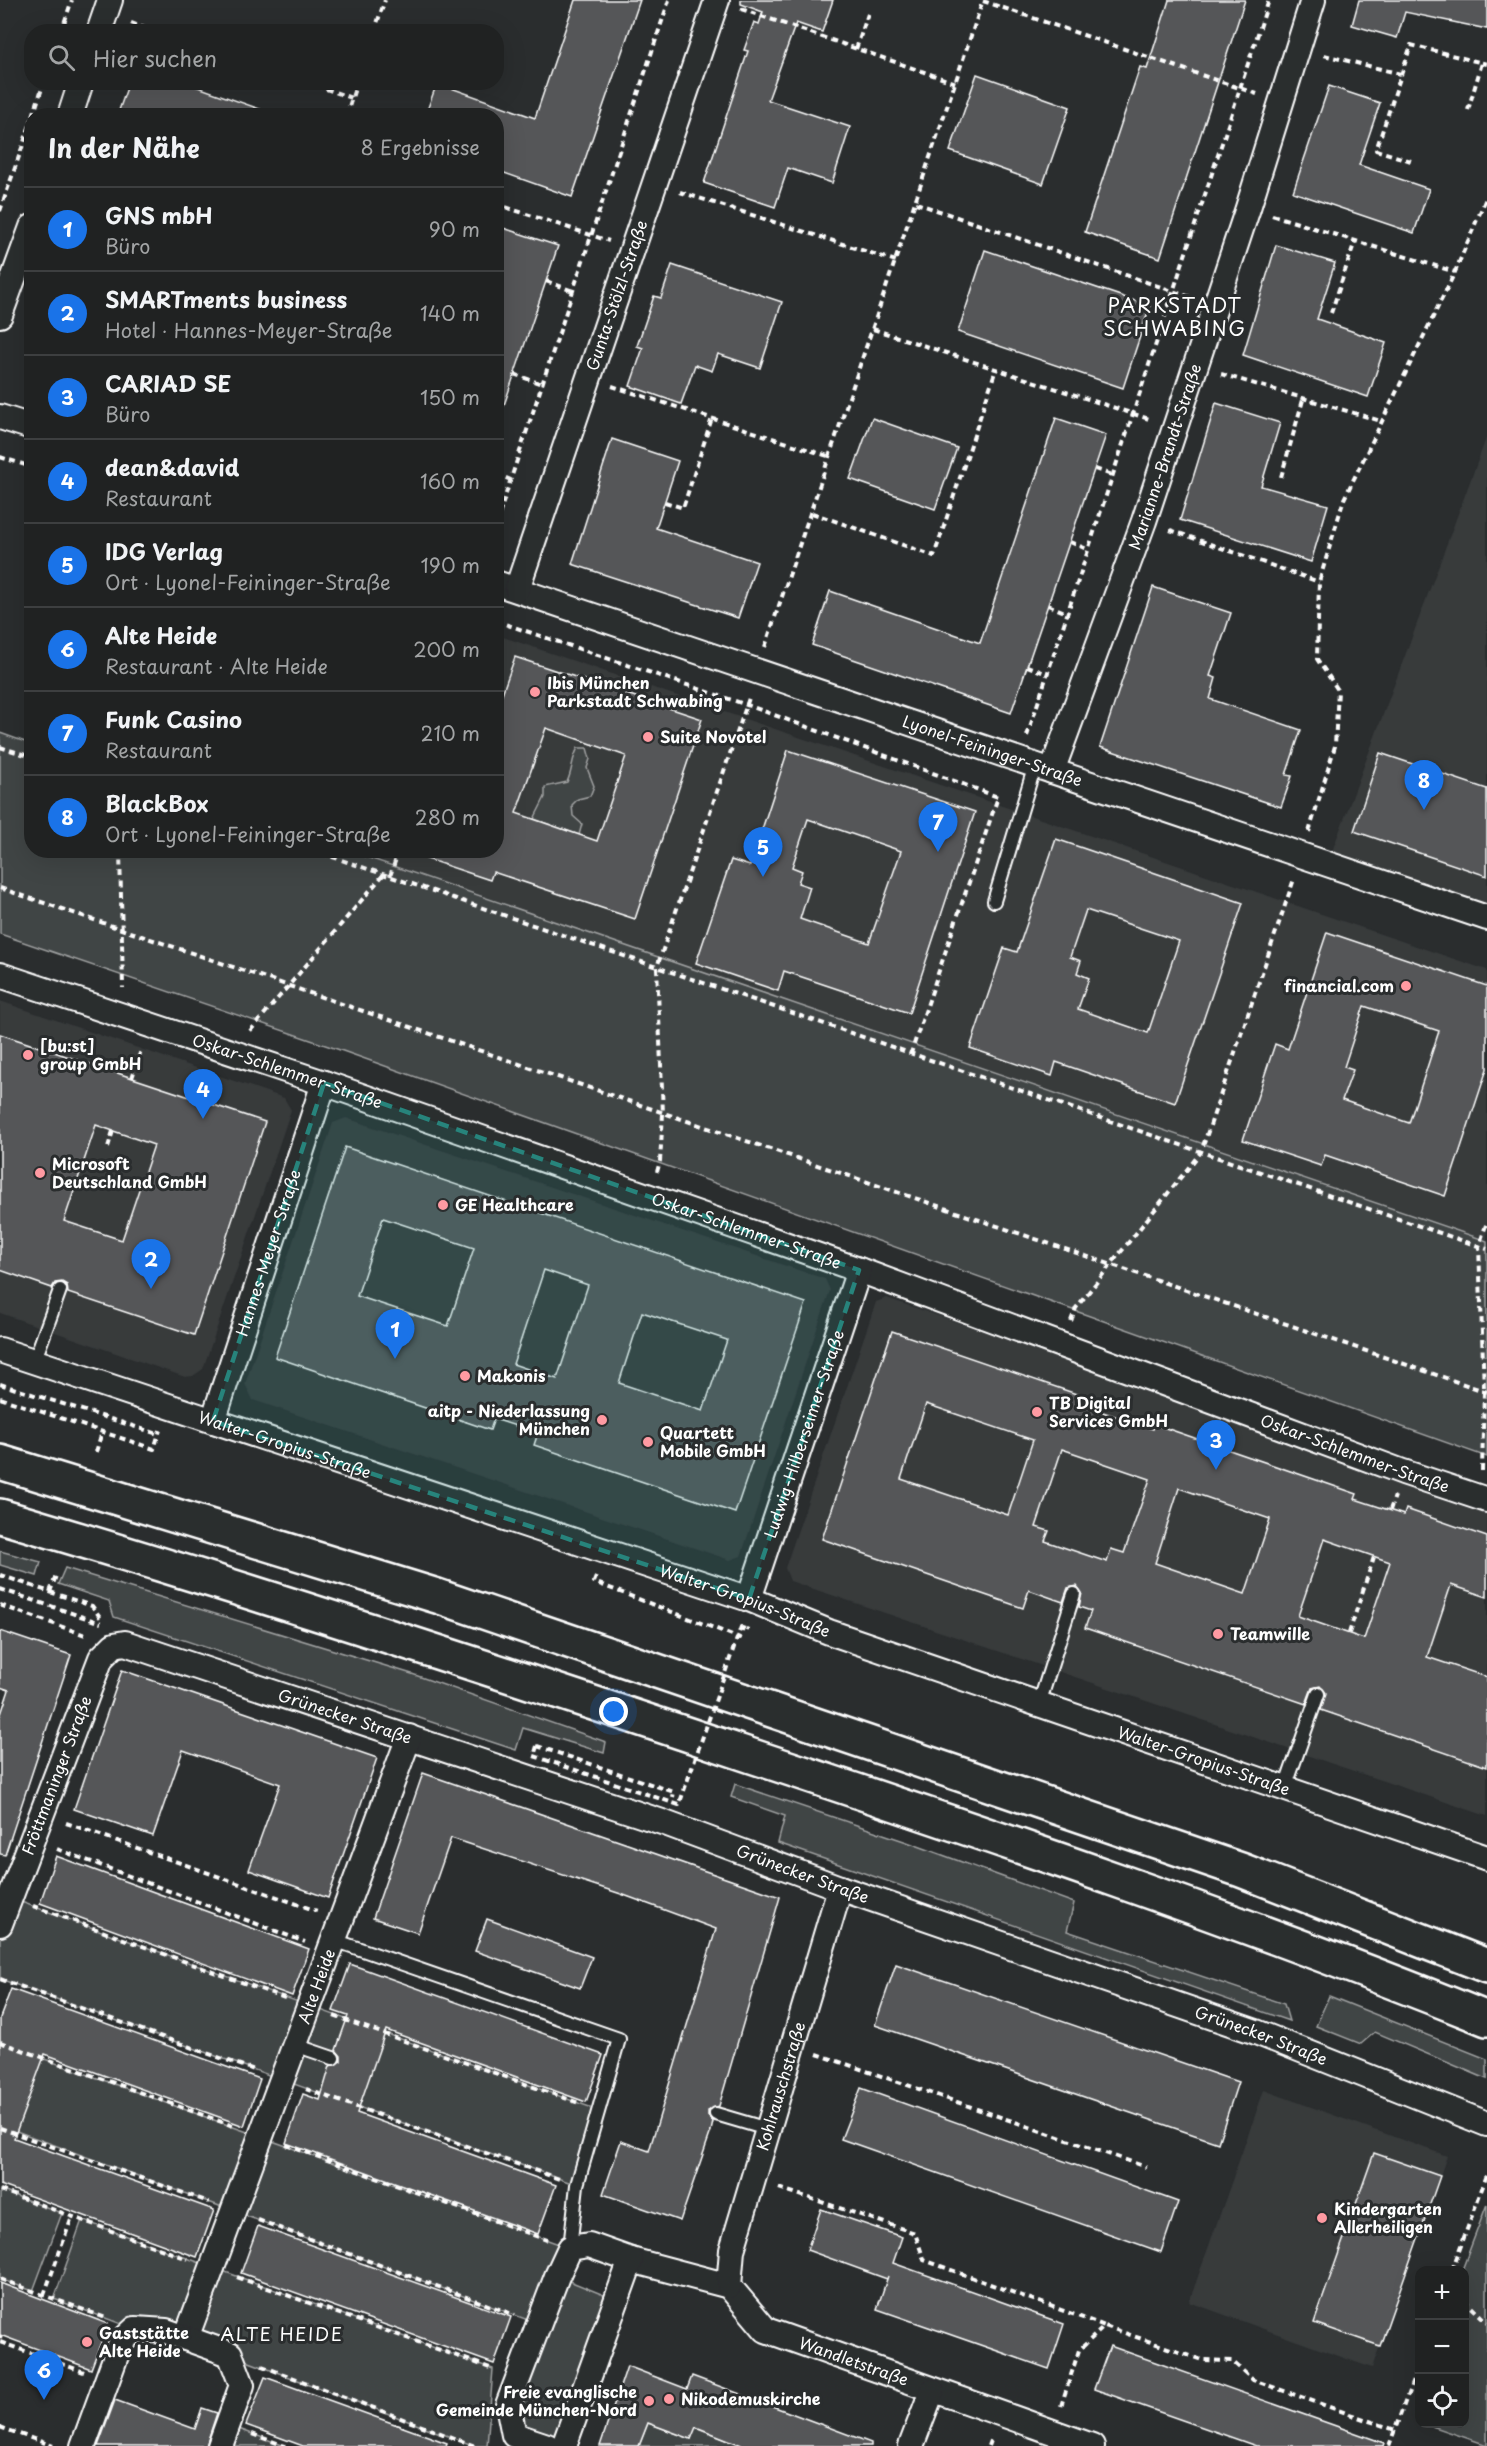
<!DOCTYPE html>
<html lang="de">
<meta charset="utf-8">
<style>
:root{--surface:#202222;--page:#282a2a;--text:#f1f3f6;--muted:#a2a4a5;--line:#3d3f40;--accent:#1a73e8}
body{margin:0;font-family:"Playpen Sans",sans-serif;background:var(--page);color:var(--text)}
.controls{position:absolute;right:18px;bottom:18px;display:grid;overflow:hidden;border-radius:12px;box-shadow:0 6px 24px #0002}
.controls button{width:54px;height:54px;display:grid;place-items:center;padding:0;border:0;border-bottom:2px solid var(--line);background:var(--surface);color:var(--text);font:30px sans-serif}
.you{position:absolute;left:614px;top:1712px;width:21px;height:21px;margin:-15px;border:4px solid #fff;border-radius:50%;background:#1a73e8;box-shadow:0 0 0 9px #1a73e833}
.badge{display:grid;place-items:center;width:39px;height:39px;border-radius:50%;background:var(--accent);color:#fff;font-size:20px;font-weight:700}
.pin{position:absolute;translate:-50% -50px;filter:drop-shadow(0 2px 3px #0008)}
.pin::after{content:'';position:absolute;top:32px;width:21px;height:18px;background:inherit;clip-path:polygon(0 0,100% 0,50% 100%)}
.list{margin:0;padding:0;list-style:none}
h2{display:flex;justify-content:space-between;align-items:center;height:78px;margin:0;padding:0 24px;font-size:26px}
h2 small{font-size:20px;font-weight:400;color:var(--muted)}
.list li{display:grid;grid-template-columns:39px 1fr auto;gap:18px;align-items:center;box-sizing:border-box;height:84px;padding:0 24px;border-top:2px solid var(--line)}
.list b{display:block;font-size:22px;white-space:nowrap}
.list p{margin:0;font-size:20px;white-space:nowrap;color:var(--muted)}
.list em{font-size:20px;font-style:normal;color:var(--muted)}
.icon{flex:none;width:33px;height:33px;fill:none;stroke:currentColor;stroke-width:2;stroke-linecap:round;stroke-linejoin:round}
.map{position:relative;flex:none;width:1487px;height:2446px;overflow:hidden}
.search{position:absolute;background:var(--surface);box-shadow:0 6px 24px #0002;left:24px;top:24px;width:480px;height:66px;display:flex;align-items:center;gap:15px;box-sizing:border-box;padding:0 21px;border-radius:24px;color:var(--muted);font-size:22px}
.panel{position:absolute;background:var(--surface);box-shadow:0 6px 24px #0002;left:24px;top:108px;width:480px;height:750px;border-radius:24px}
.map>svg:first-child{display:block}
</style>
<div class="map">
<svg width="1487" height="2446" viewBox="0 0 1487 2446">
<rect width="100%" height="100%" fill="#2a2d2e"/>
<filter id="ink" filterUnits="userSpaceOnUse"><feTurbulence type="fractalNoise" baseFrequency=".0167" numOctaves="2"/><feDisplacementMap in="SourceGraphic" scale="12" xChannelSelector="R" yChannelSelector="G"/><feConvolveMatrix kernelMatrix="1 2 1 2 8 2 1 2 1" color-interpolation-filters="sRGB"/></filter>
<g filter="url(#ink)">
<g fill="#373a3b">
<polygon points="1487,436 1487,904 1331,854"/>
<polygon points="497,635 1487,970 1487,1241 382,862 387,851 496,850"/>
<polygon points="0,1001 284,1098 291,1110 203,1369 193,1376 185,1377 0,1313"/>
<polygon points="346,1118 825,1279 830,1290 741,1556 730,1560 253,1400 245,1384 333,1123"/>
<polygon points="887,1298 1487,1504 1487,1816 790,1581 785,1568 876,1302"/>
<polygon points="1264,2090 1447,2156 1372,2368 1189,2302"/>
</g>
<g fill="#414445" stroke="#a0a2a2" stroke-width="1.5">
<polygon points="0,733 31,744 32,850 349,851 1487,1241 1487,1457 340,1050 0,934"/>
<path d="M578 748H587L590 759 587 768 594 786 590 796 578 799 572 805 573 816 582 824 579 835 534 819 545 797V787L567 782C573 770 571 760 578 748Z"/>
<polygon points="0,1551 41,1562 37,1576 0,1565"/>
<polygon points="65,1568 412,1674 606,1742 604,1753 523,1728 516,1750 114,1617 109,1601 58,1584"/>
<polygon points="735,1784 907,1842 1074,1903 1067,1931 1284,2004 1289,2021 778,1843 785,1816 731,1797"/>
<polygon points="10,1898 598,2110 577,2185 0,1979 0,1924"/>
<polygon points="1329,1996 1487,2059 1487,2079 1375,2032 1361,2044 1316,2026"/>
<polygon points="0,2043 570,2248 557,2276 616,2300 564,2446 514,2435 539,2324 0,2125"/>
<polygon points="0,2190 62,2213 33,2291 0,2279"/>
<polygon points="1487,2204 1487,2445 1426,2424 1464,2424 1464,2270 1462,2270"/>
<polygon points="82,2220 493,2369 487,2446 475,2446 166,2331 135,2329 54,2299"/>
<polygon points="648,2423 691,2439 695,2427 745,2446 639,2446"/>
<polygon points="228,2425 285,2446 220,2446"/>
</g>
<g fill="#555758" stroke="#fff" stroke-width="1.5" fill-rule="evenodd">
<polygon points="575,0 640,0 572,197 496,170 496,116 425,116 437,83 535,118"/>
<polygon points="741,0 833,0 822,32 796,23 768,100 850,127 832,183 788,168 775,207 704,183 748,51 744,50 754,22 759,24 763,12 741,4"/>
<polygon points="1169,0 1245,0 1160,258 1085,232 1140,67 1147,69"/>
<polygon points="1359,0 1487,0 1487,29 1405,12 1397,38 1352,25"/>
<polygon points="977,74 1070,107 1043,184 950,151"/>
<polygon points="129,82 184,82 268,112 268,116 117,116"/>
<polygon points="1329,86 1380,103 1359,165 1429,189 1414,233 1293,192"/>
<polygon points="503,228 558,246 501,414 496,413 496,248"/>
<polygon points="1276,245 1335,263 1317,319 1386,343 1368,397 1243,355"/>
<polygon points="985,250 1150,306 1123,388 958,332"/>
<polygon points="672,265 782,302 760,368 718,354 712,371 695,365 681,404 630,386 643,348 637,346 654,296 661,298"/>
<polygon points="1216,403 1280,423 1261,486 1328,505 1311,562 1180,520"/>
<polygon points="872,418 957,448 935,509 850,479"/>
<polygon points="1056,418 1106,435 1011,713 812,645 830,591 980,643"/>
<polygon points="612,439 678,461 656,528 757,562 738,618 572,564"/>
<polygon points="1153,587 1231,613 1210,676 1216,678 1210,699 1301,730 1286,775 1292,776 1281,807 1100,747"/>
<path d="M515 657 702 719 635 919 493 872 490 880 415 855 416 850H496V711ZM546 728 626 756 597 841 516 813Z"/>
<path d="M788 750 975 812 909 1013 784 971 778 991 696 963 731 860 750 866ZM808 819 901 851 869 943 800 919 810 887 798 883 802 871 792 867Z"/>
<polygon points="1380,753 1487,789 1487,876 1354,831"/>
<path d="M1056 839 1243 903 1175 1103 1056 1062 1052 1076 970 1048 1004 948 1017 952ZM1086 910 1179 941 1148 1033 1078 1009 1089 978 1077 973 1081 961 1070 957Z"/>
<path d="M1327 932 1487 986V1069L1445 1196 1325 1155 1321 1166 1243 1140 1275 1044 1288 1049ZM1364 1006 1439 1031 1409 1123 1342 1100 1353 1070 1344 1067Z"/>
<path d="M0 1034 265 1122 194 1335 68 1293 67 1285 62 1282 55 1283 52 1288 0 1270ZM96 1125 154 1145 122 1240 64 1221Z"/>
<path d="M345 1147 806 1303 735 1513 534 1445 538 1433 494 1419 490 1430 275 1357ZM383 1218 474 1248 448 1326 357 1296ZM544 1270 588 1285 557 1379 513 1364ZM642 1312 727 1340 703 1411 619 1383Z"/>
<path d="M892 1331 1094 1400 1091 1408 1153 1429 1154 1424 1357 1494 1355 1499 1404 1515 1406 1509 1487 1537V1597L1451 1585 1427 1657 1487 1677V1767L1321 1710 1326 1693 1320 1686 1312 1688 1306 1704 1085 1628 1091 1611 1079 1607 1082 1593 1077 1586 1068 1588 1063 1602 1029 1590 1023 1608 822 1539ZM926 1404 1033 1440 1008 1515 901 1479ZM1062 1449 1150 1479 1124 1553 1111 1549 1107 1562 1045 1541 1049 1531 1036 1527ZM1179 1488 1270 1519 1245 1594 1155 1563ZM1324 1539 1390 1562 1364 1639 1298 1616Z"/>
<polygon points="0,1631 71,1655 5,1855 0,1854 0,1717 9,1690 0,1687"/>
<polygon points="122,1670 377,1758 328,1898 249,1870 280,1784 183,1750 153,1836 74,1809"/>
<polygon points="423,1773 780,1897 719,2106 708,2111 708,2116 713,2122 711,2131 680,2221 603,2194 621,2141 649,2151 716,1929 621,1894 451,1838 418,1933 373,1918"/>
<polygon points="56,1856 309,1949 292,1996 40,1903"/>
<polygon points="487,1919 592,1957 580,1988 475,1951"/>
<polygon points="350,1964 603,2055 586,2102 386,2030 357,2113 556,2185 538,2234 286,2143 303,2094 320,2100 330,2066 341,2061 341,2056 336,2050 348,2016 333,2011"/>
<polygon points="896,1964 1238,2082 1218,2143 875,2025"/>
<polygon points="11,1989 260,2079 244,2126 45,2054 14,2138 214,2210 197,2257 0,2185 0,2018"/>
<polygon points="861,2088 1178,2202 1161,2252 841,2139"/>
<polygon points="1374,2153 1440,2176 1380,2346 1314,2323"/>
<polygon points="821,2209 902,2237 893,2263 1064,2324 1049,2369 877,2309 888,2276 887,2279 807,2250"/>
<polygon points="258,2226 511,2317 494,2364 241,2273"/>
<polygon points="0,2283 108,2324 91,2369 0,2335"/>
<polygon points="1110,2346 1384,2443 1383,2446 1256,2446 1094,2389"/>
<polygon points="627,2366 687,2389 692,2376 871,2443 871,2446 744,2446 696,2427 691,2439 648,2423 639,2446 600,2446"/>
<polygon points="265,2377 447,2443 446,2446 303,2446 246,2425"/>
<polygon points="115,2400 195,2429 202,2408 217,2413 206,2446 98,2446"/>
</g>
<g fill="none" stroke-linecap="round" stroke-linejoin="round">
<g stroke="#fff" stroke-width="16">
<g id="service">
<polyline points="994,901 1035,765"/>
<polyline points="34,1362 60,1290"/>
<polyline points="1039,1704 1074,1594"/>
<polyline points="1285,1788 1318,1694"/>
<polyline points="334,1940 619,2039 577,2185 570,2248"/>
<polyline points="295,2045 333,2058"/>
<polyline points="716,2114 767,2129"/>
</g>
</g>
<g stroke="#fff" stroke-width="28">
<g id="minor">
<polyline points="99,32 110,0"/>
<polyline points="70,116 81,82"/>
<polyline points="0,315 32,227"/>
<polyline points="0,417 32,427"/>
<path id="s1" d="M496 583 1487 918"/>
<path id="s2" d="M517 589 717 0"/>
<path id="s3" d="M1052 771 1144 521 1248 208 1313 0"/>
<path id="s4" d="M0 975 324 1083 859 1270 1403 1472 1487 1500"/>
<path id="s5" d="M0 1350 749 1599 829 1632 1487 1858"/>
<path id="s6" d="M213 1421 324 1083"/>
<path id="s7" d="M749 1599 859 1270"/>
<path id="s8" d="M0 1924 101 1658 114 1645 125 1643 665 1823 840 1888 1256 2032 1487 2124"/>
<path id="s9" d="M631 2260 729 2286 766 2330 1092 2446"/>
<path id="s10" d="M729 2286 732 2250 840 1888"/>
<path id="s11" d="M186 2338 409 1737"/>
<polyline points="83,2446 121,2342 135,2329 166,2331 230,2354 242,2385 220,2446"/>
<polyline points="547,2446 514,2435 508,2405 557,2276 570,2248 589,2245 631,2260 564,2446"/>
<polyline points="911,2446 932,2391"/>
</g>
</g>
<g stroke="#fff" stroke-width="38">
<g id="motorway">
<polyline points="0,1462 437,1596 1241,1870 1487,1966"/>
<path d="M0 1516C252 1590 502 1672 752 1756 999 1838 1246 1922 1487 2019"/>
</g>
</g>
<g stroke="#fff" stroke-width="4" stroke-dasharray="6 4.5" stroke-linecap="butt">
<polyline points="983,1 1257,94"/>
<polyline points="741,9 956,83"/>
<polyline points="131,23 156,32"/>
<polyline points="61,32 72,0"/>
<polyline points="374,32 385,0"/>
<polyline points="856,49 868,14"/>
<polyline points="1324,55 1401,74"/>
<polyline points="306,82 352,98"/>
<polyline points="1468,110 1482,63"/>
<polyline points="33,116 44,82"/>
<polyline points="346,116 357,82"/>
<polyline points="1411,161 1376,150 1411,45 1487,64"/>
<polyline points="680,192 896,261"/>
<polyline points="916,203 1190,297"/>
<polyline points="496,204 609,241"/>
<polyline points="0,211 32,119"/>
<polyline points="1272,215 1455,272"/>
<polyline points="546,281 573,291"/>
<polyline points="1331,313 1355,241"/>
<polyline points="873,329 1149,419"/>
<polyline points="514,374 542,384"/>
<polyline points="1221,374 1381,421"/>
<polyline points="612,386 831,457"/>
<polyline points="0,457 32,467"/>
<polyline points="1095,469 1112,475"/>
<polyline points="496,474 511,480"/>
<polyline points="1281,477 1303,400"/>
<polyline points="665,502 683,508 712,418"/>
<polyline points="812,513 934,556 996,369"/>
<polyline points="496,524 669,0"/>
<polyline points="1170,530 1319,582"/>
<polyline points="1070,542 1087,549"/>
<polyline points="1048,605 1067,613"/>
<polyline points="496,621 747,705 998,797 911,1053"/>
<polyline points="765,647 983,0"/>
<polyline points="1027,666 1047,674"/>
<polyline points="1027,736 1269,0"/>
<polyline points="0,747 32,757"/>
<polyline points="1309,832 1335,746 1338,690 1317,659 1319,582 1344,499 1455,272 1487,196"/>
<polyline points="120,850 123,988"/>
<polyline points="312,850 1487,1249"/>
<polyline points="390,876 399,850"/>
<polyline points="0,888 1487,1392"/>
<polyline points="250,1031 384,874"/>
<polyline points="132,1078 141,1050"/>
<polyline points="108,1147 113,1131"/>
<polyline points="657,1172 660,1161 663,1114 657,967 750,695"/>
<polyline points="1071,1321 1076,1308 1201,1152 1294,879"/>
<polyline points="0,1384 158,1434"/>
<polyline points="0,1398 154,1449 160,1430"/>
<polyline points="96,1452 102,1432"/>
<polyline points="1482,1471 1484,1391 1479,1246 1487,1222"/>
<polyline points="1390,1510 1395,1496"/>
<polyline points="0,1575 50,1592 57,1573"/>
<polyline points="596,1577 594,1582 740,1638 744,1625"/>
<polyline points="0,1589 101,1623"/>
<polyline points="50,1592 92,1606 103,1621"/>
<polyline points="0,1605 85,1635"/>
<polyline points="1349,1633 1374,1557"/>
<polyline points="537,1746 674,1792 673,1797"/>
<polyline points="66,1823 317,1911"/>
<polyline points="57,1849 305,1942"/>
<polyline points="33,1906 285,1998"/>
<polyline points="0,1979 257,2071"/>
<polyline points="334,2016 579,2103"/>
<polyline points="0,2042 236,2127"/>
<polyline points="817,2054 1146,2167"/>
<polyline points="306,2089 559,2179"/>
<polyline points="0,2128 209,2202"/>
<polyline points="286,2145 547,2240"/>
<polyline points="779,2188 915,2233 924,2260 1105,2326"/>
<polyline points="0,2190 188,2259"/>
<polyline points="258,2220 515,2315"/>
<polyline points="1452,2270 1487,2175"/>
<polyline points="237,2277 493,2369"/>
<polyline points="0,2279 106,2318"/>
<polyline points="44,2295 72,2217"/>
<polyline points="1464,2300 1487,2322"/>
<polyline points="0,2339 1,2335"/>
<polyline points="0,2342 84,2372"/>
<polyline points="262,2366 475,2446"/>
<polyline points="1061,2406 1079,2350 1105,2326 1202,2360 1232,2361 1253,2380 1395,2430"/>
<polyline points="0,2427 53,2446"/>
<polyline points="252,2434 285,2446"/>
<polyline points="988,2446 991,2438"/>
<polyline points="1389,2446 1420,2361"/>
</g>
<use href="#service" stroke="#2a2d2e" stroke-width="12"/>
<use href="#minor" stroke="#2a2d2e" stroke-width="24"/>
<use href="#motorway" stroke="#2a2d2e" stroke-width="33"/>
<polyline stroke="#fff" stroke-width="4" stroke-dasharray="6 4.5" stroke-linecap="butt" points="537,1746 534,1756 679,1805 741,1627 749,1630"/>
</g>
</g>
<path fill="#27847c" fill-opacity="0.2" stroke="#27847c" stroke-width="4.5" stroke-dasharray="12 8" stroke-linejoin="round" d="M324 1083 859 1270 749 1599 213 1421Z"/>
<g fill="#ff9aa2" stroke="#2a2d2e" stroke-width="2">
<circle cx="535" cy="692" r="6"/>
<circle cx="648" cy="737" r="6"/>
<circle cx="1406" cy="986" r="6"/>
<circle cx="28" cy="1055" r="6"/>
<circle cx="40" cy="1173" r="6"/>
<circle cx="443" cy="1205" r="6"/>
<circle cx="465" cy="1376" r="6"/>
<circle cx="1037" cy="1412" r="6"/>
<circle cx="602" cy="1420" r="6"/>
<circle cx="648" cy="1442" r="6"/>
<circle cx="1218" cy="1634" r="6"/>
<circle cx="1322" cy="2218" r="6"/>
<circle cx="87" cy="2342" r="6"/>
<circle cx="669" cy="2399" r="6"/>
<circle cx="649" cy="2401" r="6"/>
</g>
<g text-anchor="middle" stroke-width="6" stroke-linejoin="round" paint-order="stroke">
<g font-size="16" fill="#fff" stroke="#2a2d2e">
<text dy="6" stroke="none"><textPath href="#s2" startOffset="310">Gunta-Stölzl-Straße</textPath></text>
<text dy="6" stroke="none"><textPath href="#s3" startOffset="334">Marianne-Brandt-Straße</textPath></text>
<text dy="6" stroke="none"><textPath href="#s1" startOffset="524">Lyonel-Feininger-Straße</textPath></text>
<text dy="6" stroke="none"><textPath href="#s4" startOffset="303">Oskar-Schlemmer-Straße</textPath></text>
<text dy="6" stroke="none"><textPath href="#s4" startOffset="789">Oskar-Schlemmer-Straße</textPath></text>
<text dy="6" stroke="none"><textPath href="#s6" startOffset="177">Hannes-Meyer-Straße</textPath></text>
<text dy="6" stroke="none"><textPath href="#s7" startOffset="174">Ludwig-Hilberseimer-Straße</textPath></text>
<text dy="6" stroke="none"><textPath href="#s5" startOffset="300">Walter-Gropius-Straße</textPath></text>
<text dy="6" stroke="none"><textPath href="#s4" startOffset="1437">Oskar-Schlemmer-Straße</textPath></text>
<text dy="6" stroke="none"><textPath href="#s5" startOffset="786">Walter-Gropius-Straße</textPath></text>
<text dy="6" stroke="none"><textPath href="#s8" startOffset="546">Grünecker Straße</textPath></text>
<text dy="6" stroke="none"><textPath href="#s5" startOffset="1272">Walter-Gropius-Straße</textPath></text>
<text dy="6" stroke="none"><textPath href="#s8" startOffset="159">Fröttmaninger Straße</textPath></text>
<text dy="6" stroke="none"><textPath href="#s8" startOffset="1030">Grünecker Straße</textPath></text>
<text dy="6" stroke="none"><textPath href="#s11" startOffset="375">Alte Heide</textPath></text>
<text dy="6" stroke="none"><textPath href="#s8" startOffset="1516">Grünecker Straße</textPath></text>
<text dy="6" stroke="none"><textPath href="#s10" startOffset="207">Kohlrauschstraße</textPath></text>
<text dy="6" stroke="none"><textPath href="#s9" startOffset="252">Wandletstraße</textPath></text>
</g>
<g font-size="16" font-weight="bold" fill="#fff" stroke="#2a2d2e" text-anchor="start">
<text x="547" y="689">Ibis München<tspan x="547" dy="18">Parkstadt Schwabing</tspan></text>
<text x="660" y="743">Suite Novotel</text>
<text x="1394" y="992" text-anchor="end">financial.com</text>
<text x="40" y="1052">[bu:st]<tspan x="40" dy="18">group GmbH</tspan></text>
<text x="52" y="1170">Microsoft<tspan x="52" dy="18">Deutschland GmbH</tspan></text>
<text x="455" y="1211">GE Healthcare</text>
<text x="477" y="1382">Makonis</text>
<text x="1049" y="1409">TB Digital<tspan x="1049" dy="18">Services GmbH</tspan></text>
<text x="590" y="1417" text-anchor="end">aitp - Niederlassung<tspan x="590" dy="18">München</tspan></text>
<text x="660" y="1439">Quartett<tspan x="660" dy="18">Mobile GmbH</tspan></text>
<text x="1230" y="1640">Teamwille</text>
<text x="1334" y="2215">Kindergarten<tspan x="1334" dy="18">Allerheiligen</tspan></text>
<text x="99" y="2339">Gaststätte<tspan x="99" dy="18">Alte Heide</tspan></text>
<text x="637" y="2398" text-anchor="end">Freie evanglische<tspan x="637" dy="18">Gemeinde München-Nord</tspan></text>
<text x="681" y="2405">Nikodemuskirche</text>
</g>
<g font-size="18" letter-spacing="1.5" fill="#fff" stroke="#2a2d2e">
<text x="282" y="2341">ALTE HEIDE</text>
</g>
<g font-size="20" letter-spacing="1.5" fill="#fff" stroke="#2a2d2e">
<text x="1175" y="313">PARKSTADT<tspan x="1175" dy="23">SCHWABING</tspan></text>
</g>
</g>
</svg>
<div class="controls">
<button>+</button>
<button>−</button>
<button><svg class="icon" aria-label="locate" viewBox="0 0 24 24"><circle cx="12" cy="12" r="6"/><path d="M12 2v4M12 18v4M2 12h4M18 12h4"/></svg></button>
</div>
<div class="you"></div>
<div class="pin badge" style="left:395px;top:1359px">1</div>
<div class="pin badge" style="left:151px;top:1289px">2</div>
<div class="pin badge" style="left:1216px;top:1470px">3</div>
<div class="pin badge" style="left:203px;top:1119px">4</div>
<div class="pin badge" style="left:763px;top:877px">5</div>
<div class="pin badge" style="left:44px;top:2400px">6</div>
<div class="pin badge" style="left:938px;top:852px">7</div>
<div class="pin badge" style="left:1424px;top:810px">8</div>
<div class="search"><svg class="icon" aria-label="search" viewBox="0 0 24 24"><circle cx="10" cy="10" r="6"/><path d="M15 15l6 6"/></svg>Hier suchen</div>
<section class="panel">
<h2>In der Nähe<small>8 Ergebnisse</small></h2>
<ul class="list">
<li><span class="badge">1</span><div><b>GNS mbH</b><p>Büro</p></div><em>90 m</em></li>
<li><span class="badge">2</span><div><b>SMARTments business</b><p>Hotel · Hannes-Meyer-Straße</p></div><em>140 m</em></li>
<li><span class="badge">3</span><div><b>CARIAD SE</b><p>Büro</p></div><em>150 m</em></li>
<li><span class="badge">4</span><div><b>dean&amp;david</b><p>Restaurant</p></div><em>160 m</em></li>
<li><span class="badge">5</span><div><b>IDG Verlag</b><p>Ort · Lyonel-Feininger-Straße</p></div><em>190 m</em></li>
<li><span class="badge">6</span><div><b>Alte Heide</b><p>Restaurant · Alte Heide</p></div><em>200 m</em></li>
<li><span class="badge">7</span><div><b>Funk Casino</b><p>Restaurant</p></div><em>210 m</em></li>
<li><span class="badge">8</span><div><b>BlackBox</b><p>Ort · Lyonel-Feininger-Straße</p></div><em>280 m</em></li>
</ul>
</section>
</div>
